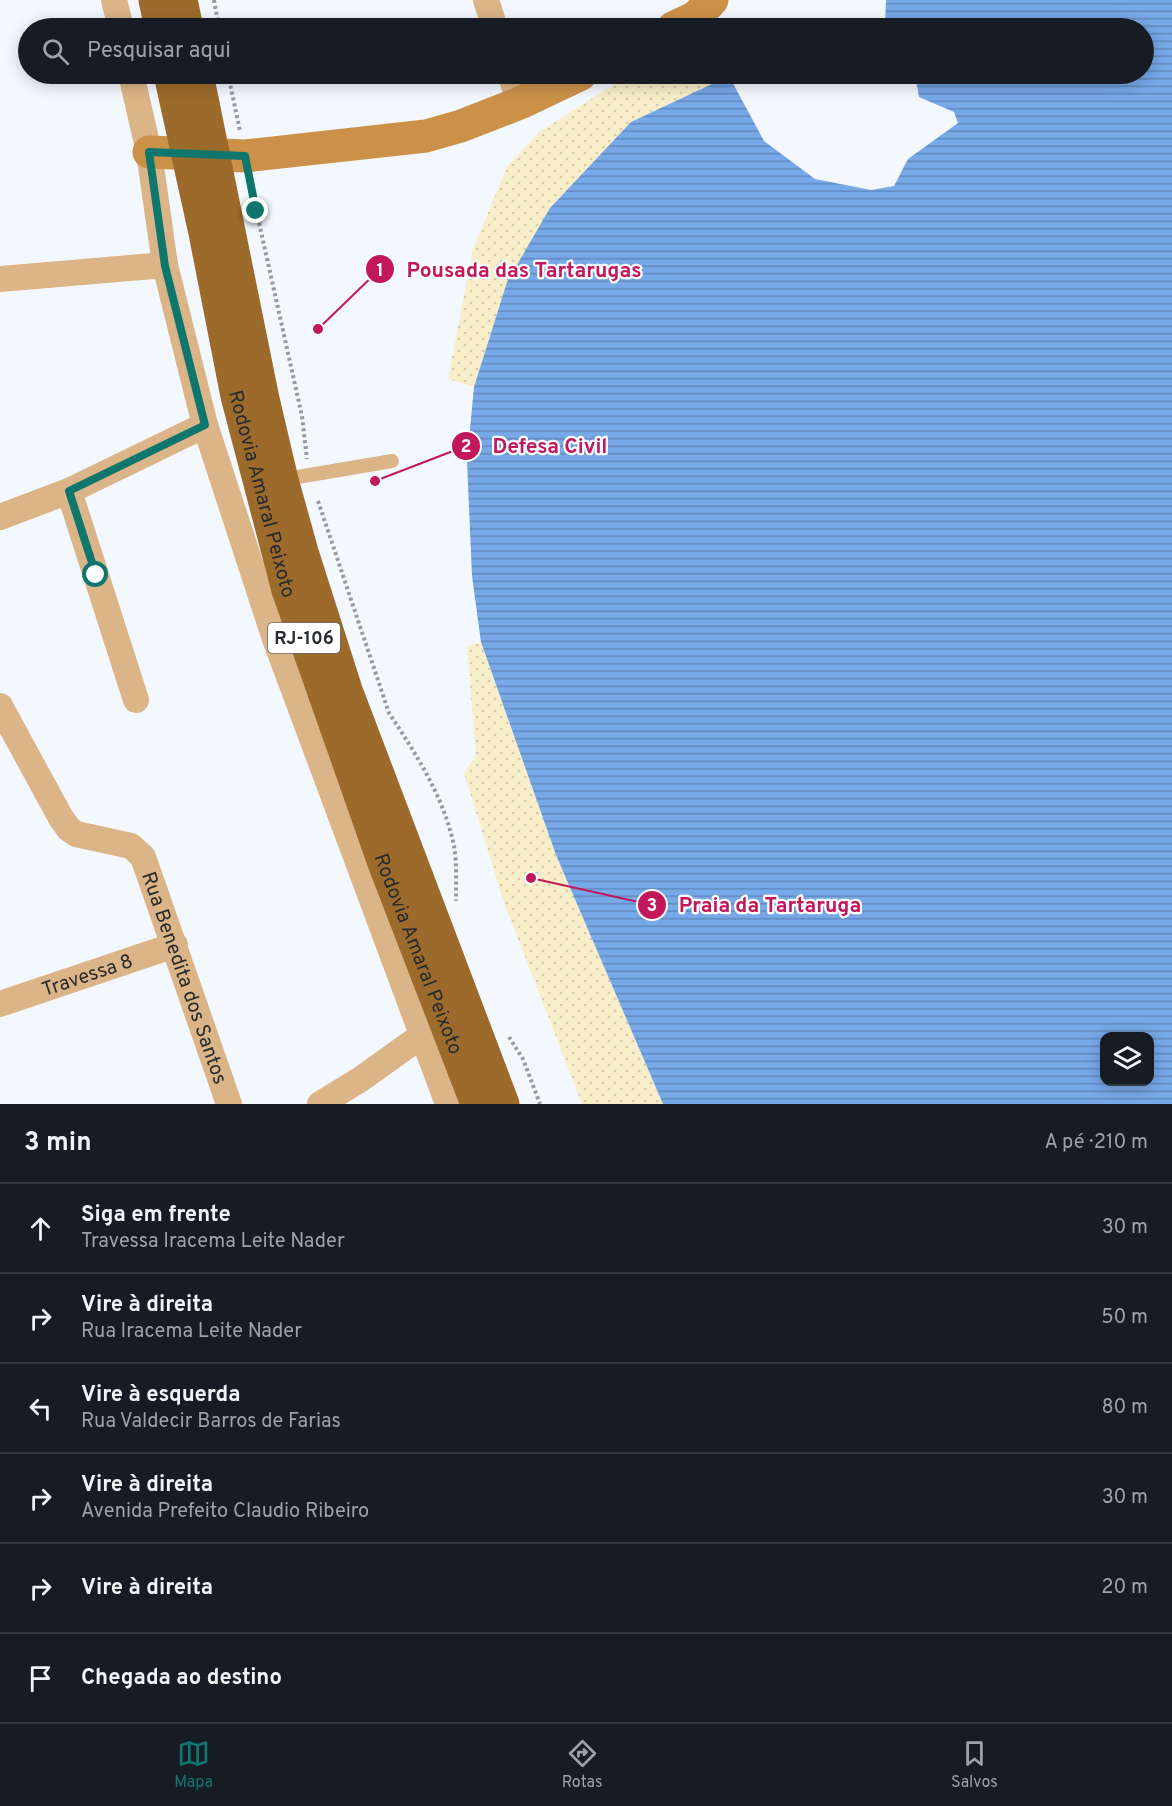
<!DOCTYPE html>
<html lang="pt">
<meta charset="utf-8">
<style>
:root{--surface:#171b24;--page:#242831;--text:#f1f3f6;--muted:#9ea1a6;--line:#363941;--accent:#0f766e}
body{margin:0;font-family:Overpass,sans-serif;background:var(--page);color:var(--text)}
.controls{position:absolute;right:18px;bottom:18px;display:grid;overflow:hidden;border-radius:12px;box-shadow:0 3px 15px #0003}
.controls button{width:54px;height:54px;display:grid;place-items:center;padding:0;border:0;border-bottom:2px solid var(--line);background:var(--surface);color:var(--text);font:30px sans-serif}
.stop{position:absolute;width:18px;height:18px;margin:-14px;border:4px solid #0f766e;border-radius:50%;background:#fff}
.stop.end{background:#0f766e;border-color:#fff;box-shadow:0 2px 6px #0008}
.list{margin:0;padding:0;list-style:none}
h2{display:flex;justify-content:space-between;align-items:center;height:78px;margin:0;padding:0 24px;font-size:26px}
h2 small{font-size:20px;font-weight:400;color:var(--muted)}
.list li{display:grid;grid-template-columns:39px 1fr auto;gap:18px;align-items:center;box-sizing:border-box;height:90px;padding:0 24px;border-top:2px solid var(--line)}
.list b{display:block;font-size:22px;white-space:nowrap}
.list p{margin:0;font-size:20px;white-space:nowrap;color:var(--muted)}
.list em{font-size:20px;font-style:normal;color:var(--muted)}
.icon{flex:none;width:33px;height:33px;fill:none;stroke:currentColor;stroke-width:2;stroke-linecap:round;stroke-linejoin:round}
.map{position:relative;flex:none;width:1172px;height:1104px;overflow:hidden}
.search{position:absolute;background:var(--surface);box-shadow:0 3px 15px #0003;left:18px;right:18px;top:18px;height:66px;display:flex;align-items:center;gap:15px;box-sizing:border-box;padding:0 21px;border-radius:33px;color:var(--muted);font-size:22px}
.sheet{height:618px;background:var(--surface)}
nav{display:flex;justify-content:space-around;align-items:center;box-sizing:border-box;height:84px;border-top:2px solid var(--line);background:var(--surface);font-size:16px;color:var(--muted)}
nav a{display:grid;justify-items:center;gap:3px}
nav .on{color:var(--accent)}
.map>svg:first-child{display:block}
</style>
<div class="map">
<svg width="1172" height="1104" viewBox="0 0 1172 1104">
<defs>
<pattern id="sand-dots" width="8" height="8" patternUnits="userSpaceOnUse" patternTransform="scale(1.5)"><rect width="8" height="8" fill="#f8eec9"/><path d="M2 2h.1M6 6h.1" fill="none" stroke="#d5ccad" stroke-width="1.8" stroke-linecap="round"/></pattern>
<pattern id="water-rules" width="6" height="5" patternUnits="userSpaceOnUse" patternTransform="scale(1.5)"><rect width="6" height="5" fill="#77a8e8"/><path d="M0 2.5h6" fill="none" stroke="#6289bc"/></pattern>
</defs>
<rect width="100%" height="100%" fill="#f3f8fe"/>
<g fill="url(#sand-dots)">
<polygon points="630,74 730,74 507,282 474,387 448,379 473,249 507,167 538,133"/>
<polygon points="481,642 556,855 663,1104 582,1104 503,900 464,773 476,755 467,646"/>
</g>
<path fill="url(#water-rules)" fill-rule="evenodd" d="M886 0H1172V1104H663L556 855 481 642 472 576 467 461 474 387 507 282 550 208 631 122 729 76 764 141 815 179 871 190 894 186 908 159 958 123 954 112 919 97 915 74H1144V28H889L885 23ZM1104 1036H1150V1082H1104Z"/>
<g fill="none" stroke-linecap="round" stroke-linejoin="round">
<g stroke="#969a9f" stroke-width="4" stroke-dasharray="3 3" stroke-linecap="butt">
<polyline points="214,0 219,28"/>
<polyline points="228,74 240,131"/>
<polyline points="250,182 302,416 307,459"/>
<path d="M318 501 389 713C416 754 444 797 454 846 457 863 456 883 456 901"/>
<polyline points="509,1037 523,1059 540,1104"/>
</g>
<polyline stroke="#dbb487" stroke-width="14" points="280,480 392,461"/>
<g stroke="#dbb487" stroke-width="26">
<polyline points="114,0 121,28"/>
<polyline points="486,0 495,28"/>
<polyline points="131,74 149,152 165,265 205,425 275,639 448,1104"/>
<polyline points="510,74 520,103"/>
<polyline points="0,279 165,265"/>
<polyline points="69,491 136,700"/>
<polyline points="0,517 69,491 205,425"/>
<path id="s1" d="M0 706 61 818 69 829 76 834 131 846 143 857 229 1104"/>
<path id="s2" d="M0 1004 175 945"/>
<polyline points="320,1104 361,1079 421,1036"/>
</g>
<g stroke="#cb9148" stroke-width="33">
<polyline points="673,28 696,17 712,0"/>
<polyline points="149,152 245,156 426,136 461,126 520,103 581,74"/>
</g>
<g stroke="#9c6b2c" stroke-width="33">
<polyline points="155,0 161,28"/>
<polyline points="181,0 187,28"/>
<path id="s3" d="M170 74 205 233 237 396 288 590 384 863 477 1104"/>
<polyline points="197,74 263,399 282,480 302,552 346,690 503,1104"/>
</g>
</g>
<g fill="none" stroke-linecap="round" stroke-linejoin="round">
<polyline stroke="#0f766e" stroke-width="8" points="96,575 69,491 205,425 165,266 149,152 245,156 256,211"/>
</g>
<g text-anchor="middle" stroke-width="4.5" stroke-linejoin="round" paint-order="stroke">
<rect fill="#fff" stroke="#686a6d" stroke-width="1.5" x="268" y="623" width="72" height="30" rx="4.5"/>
<g font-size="18" font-weight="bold" fill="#272a2e">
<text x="304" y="644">RJ-106</text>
</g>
<g font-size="20" fill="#272a2e" stroke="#fff">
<text dy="7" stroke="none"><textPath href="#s3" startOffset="430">Rodovia Amaral Peixoto</textPath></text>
<text dy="7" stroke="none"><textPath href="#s3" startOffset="916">Rodovia Amaral Peixoto</textPath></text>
<text dy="7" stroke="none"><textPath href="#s2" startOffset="92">Travessa 8</textPath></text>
<text dy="7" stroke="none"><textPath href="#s1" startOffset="350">Rua Benedita dos Santos</textPath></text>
</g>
</g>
<path fill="none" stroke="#c2185b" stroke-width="2" d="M318 329L380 269M375 481L466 446M531 878L652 905"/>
<g fill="#c2185b" stroke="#fff" stroke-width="2">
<circle cx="318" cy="329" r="6"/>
<circle cx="375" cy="481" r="6"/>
<circle cx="531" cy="878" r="6"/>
<circle cx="380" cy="269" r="15"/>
<circle cx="466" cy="446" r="15"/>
<circle cx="652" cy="905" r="15"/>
</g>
<g font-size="18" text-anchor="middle" font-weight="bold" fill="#fff">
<text x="380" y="276">1</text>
<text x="466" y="452">2</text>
<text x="652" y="911">3</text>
</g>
<g font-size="21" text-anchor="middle" font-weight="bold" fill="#c2185b" stroke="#fff" stroke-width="4.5" stroke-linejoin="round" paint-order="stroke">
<text x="524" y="277">Pousada das Tartarugas</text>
<text x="550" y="453">Defesa Civil</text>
<text x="770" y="912">Praia da Tartaruga</text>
</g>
</svg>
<div class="controls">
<button><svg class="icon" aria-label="layers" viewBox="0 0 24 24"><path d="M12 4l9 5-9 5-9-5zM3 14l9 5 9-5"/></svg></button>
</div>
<div class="stop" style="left:96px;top:575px"></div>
<div class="stop end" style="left:256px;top:211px"></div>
<div class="search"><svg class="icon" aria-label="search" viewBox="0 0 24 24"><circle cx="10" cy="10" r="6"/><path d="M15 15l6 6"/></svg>Pesquisar aqui</div>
</div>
<section class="sheet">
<h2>3 min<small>A pé · 210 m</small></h2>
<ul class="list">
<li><svg class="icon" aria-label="ahead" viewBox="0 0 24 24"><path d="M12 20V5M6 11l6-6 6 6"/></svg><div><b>Siga em frente</b><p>Travessa Iracema Leite Nader</p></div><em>30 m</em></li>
<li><svg class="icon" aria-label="right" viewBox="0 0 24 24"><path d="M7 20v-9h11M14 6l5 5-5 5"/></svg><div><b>Vire à direita</b><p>Rua Iracema Leite Nader</p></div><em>50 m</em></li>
<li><svg class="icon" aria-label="left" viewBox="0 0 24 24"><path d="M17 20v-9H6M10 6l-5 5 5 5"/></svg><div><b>Vire à esquerda</b><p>Rua Valdecir Barros de Farias</p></div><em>80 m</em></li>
<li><svg class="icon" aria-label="right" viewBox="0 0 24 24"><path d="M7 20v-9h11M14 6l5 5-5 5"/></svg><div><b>Vire à direita</b><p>Avenida Prefeito Claudio Ribeiro</p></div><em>30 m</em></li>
<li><svg class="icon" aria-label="right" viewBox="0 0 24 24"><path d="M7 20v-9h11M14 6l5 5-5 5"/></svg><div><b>Vire à direita</b></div><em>20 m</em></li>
<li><svg class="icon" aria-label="arrive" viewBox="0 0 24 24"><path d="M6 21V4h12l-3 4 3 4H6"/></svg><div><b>Chegada ao destino</b></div></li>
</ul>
</section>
<nav>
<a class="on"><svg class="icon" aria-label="map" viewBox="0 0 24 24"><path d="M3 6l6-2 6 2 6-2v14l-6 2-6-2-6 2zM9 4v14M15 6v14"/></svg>Mapa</a>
<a><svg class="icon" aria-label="directions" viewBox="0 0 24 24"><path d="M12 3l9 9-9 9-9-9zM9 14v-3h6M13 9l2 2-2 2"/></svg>Rotas</a>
<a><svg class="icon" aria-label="saved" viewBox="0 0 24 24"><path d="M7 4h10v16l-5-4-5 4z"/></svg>Salvos</a>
</nav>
